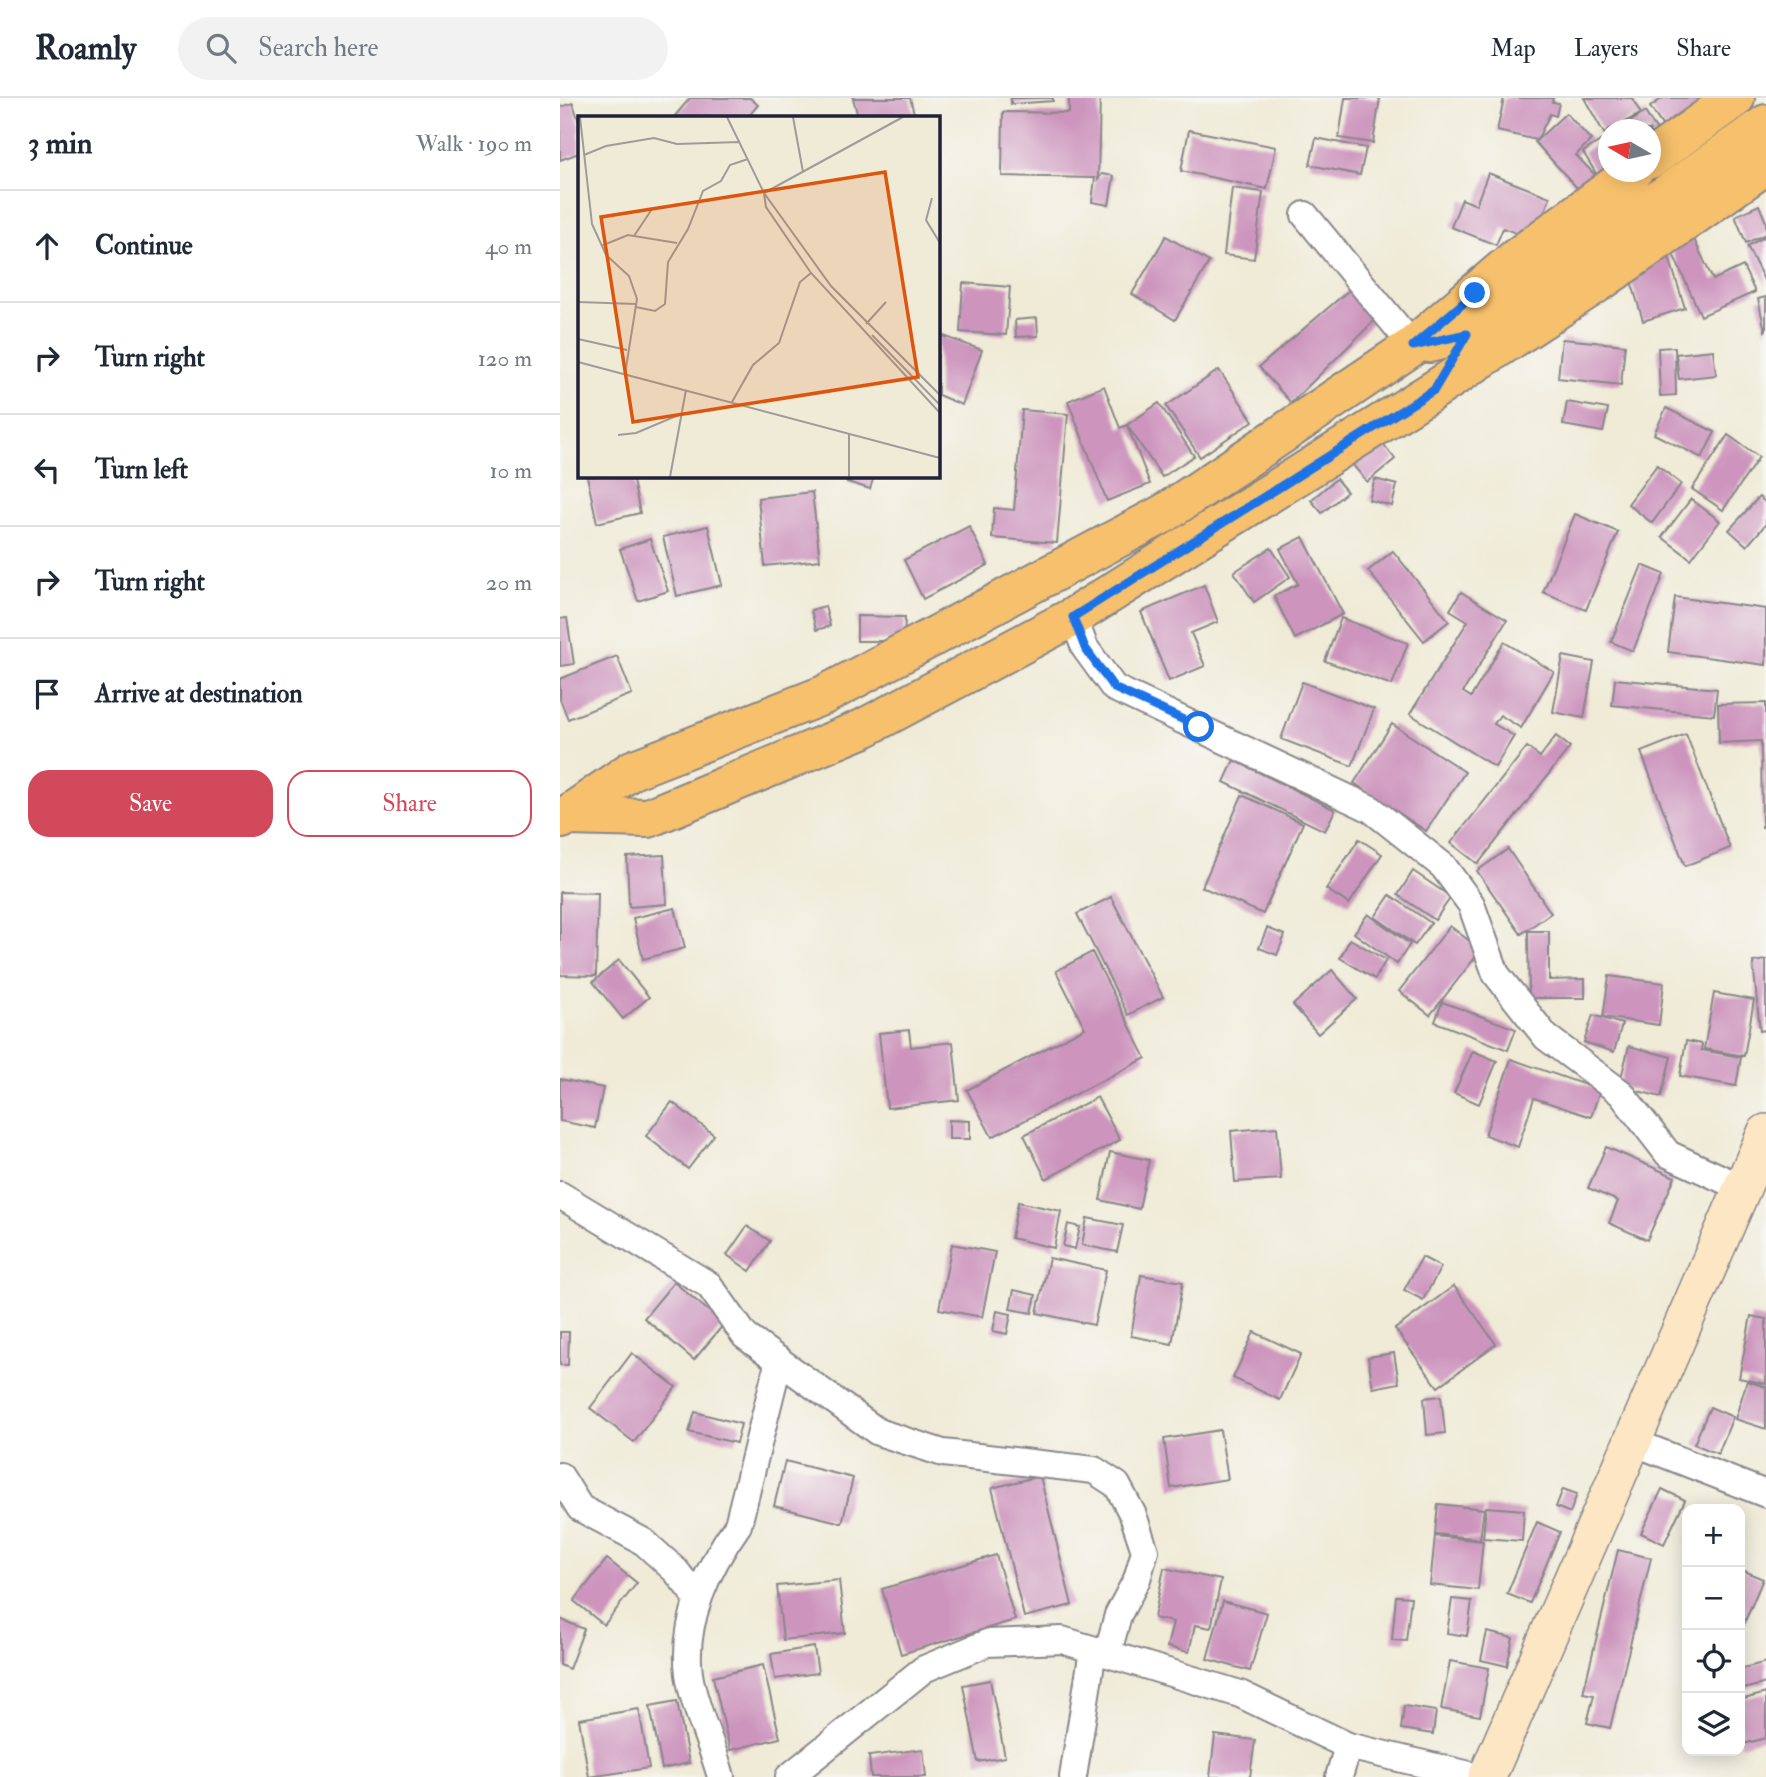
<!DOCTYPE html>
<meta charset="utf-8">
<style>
:root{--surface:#fff;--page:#f2f2f3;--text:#1f2937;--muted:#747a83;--line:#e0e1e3;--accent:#d1495b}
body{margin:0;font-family:"IM FELL Double Pica",serif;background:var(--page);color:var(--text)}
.controls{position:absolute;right:21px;bottom:21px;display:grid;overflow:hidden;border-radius:14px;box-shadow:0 4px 18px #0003}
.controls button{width:63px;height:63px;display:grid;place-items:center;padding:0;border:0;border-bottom:2px solid var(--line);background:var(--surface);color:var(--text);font:35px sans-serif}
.compass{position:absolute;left:1038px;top:21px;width:63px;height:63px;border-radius:50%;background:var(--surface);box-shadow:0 4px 18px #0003;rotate:279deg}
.stop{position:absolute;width:21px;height:21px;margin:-16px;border:5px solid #1a73e8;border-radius:50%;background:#fff}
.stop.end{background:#1a73e8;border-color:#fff;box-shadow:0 2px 7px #0008}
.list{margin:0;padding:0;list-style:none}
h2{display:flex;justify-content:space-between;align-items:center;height:91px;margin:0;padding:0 28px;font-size:30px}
h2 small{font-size:23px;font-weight:400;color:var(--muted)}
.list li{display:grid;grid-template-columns:46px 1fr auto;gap:21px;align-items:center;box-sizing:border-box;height:112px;padding:0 28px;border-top:2px solid var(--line)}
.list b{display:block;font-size:26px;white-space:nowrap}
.list em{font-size:23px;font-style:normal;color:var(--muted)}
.actions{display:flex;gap:14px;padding:21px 28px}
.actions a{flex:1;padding:16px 0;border:2px solid var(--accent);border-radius:21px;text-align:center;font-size:24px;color:var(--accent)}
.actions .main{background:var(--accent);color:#fff}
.icon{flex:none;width:38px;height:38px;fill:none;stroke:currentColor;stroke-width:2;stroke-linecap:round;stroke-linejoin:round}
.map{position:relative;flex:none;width:1206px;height:1679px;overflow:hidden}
header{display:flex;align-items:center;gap:42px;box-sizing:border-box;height:98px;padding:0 35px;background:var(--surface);border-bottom:2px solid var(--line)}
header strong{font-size:33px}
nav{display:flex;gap:38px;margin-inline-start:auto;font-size:24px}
.search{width:490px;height:63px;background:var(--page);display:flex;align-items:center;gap:18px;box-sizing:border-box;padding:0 24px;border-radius:38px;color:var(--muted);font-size:26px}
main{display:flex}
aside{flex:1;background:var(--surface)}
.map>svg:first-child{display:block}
</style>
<header>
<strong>Roamly</strong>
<div class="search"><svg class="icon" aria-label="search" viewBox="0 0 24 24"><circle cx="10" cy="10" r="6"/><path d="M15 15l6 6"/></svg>Search here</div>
<nav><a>Map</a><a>Layers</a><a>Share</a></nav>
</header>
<main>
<aside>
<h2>3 min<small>Walk · 190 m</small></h2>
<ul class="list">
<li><svg class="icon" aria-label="ahead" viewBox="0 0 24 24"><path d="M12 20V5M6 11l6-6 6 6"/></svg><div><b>Continue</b></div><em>40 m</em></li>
<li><svg class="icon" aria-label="right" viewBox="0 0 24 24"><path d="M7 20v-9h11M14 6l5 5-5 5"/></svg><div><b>Turn right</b></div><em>120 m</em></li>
<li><svg class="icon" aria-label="left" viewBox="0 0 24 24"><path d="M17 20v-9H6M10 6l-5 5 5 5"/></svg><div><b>Turn left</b></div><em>10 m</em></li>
<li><svg class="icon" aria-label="right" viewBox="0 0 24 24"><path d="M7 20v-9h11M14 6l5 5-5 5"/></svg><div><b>Turn right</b></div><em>20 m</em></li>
<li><svg class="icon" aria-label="arrive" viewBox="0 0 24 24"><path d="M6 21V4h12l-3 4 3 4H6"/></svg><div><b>Arrive at destination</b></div></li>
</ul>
<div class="actions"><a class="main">Save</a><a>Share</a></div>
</aside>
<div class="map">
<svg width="1206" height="1679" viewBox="0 0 1206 1679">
<rect width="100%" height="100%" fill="#f6f6f2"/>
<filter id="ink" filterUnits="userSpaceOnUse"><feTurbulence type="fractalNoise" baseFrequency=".0143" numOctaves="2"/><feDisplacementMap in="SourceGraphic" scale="14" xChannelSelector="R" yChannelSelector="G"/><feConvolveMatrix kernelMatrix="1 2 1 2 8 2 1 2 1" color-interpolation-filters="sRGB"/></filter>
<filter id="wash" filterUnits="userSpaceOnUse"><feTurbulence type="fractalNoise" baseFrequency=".00686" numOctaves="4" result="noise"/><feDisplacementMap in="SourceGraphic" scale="28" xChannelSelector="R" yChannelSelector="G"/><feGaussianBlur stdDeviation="1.57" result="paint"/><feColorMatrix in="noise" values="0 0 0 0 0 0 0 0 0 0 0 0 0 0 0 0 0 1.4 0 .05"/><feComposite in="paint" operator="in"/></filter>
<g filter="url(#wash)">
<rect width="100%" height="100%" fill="#f0ebd7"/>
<g id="blocks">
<g fill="#cd95be">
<polygon points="130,0 190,0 198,7 188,19 114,19"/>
<polygon points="293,0 350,0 355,19 298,19"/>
<polygon points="451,0 493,0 493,3 451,6"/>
<polygon points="509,0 540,0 538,81 542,76 554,78 549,107 532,104 535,80 442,78 443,14 509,15"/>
<polygon points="785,0 820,0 813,45 779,40"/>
<polygon points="944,0 993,0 992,4 999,5 996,18 990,16 977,42 1006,15 1031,42 1016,57 1035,77 1019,92 975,44 977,42 937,33"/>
<polygon points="1024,0 1072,0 1081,16 1048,32 1045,37"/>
<polygon points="1103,0 1150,0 1107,35 1090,9"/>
<polygon points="13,5 19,24 19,55 0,62 0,9"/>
<polygon points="1085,14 1099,36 1090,42 1090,32 1058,32"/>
<polygon points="629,32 716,49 707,91 621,73"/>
<polygon points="1048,38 1048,69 1037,77 1023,54"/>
<polygon points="756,40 806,50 800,77 750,67"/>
<polygon points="928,75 990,99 974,142 943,130 936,147 891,129 902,101 916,107"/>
<polygon points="672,90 703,94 694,161 664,157"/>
<polygon points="1199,107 1206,124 1206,136 1186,145 1175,118"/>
<polygon points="1132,137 1153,182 1183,168 1195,194 1141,218 1109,147"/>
<polygon points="606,138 649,164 615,222 572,196"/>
<polygon points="1206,138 1206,186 1187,148"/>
<polygon points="1108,156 1125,210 1083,223 1067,169"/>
<polygon points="403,185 450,189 446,237 400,234"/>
<polygon points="795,187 817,220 731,305 699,269"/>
<polygon points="1206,199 1206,232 1205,233 1198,201"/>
<polygon points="477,220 478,238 456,239 455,222"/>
<polygon points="378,236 422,252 402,307 378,297"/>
<polygon points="1002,241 1065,247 1061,287 998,280"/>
<polygon points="1115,249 1116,297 1100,298 1098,250"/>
<polygon points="1153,252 1156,277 1119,281 1116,256"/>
<polygon points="659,272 693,323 640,359 606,308"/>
<polygon points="544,288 560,330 567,327 590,386 547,403 508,303"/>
<polygon points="1007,304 1048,311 1043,334 1003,327"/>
<polygon points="599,305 634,358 602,379 567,327"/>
<polygon points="1106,310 1155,334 1142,360 1094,336"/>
<polygon points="462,312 508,316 497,445 432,440 434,410 454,412"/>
<polygon points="1168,337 1199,359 1163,412 1132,391"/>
<polygon points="821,343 835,361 807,384 792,366"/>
<polygon points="1097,367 1121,386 1092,425 1068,406"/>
<polygon points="27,378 72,378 80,415 37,425"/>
<polygon points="289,378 314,378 310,391 287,384"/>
<polygon points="776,381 787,394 762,415 751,402"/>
<polygon points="815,381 837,387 832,408 809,402"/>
<polygon points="252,394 260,462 205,468 198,400"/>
<polygon points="1199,399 1206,405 1206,426 1187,448 1169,432"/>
<polygon points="1131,401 1160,423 1131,461 1102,439"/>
<polygon points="1015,416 1058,434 1026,512 983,494"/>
<polygon points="148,428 162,487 117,498 103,439"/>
<polygon points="409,428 428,467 363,501 344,462"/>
<polygon points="743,439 783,516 735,541 714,498 738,486 720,451"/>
<polygon points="90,441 108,493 78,503 60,451"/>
<polygon points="711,450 730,479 694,504 674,474"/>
<polygon points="833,453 889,523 864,543 808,473"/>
<polygon points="1082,467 1104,476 1073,553 1051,544"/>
<polygon points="644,487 658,524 631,535 645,568 609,583 581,514"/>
<polygon points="901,494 947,522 903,594 911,599 944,544 994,574 961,630 940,617 934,626 954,638 935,669 850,616 908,523 890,512"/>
<polygon points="1115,499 1206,511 1206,567 1108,554"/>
<polygon points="265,508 270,528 256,532 251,512"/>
<polygon points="297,518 345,519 344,543 297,543"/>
<polygon points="7,520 14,566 0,568 0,521"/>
<polygon points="781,520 848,545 832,587 765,563"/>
<polygon points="57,558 72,596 8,621 0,601 0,581"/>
<polygon points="1003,558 1034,564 1024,620 993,614"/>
<polygon points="1055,581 1157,591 1154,617 1052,607"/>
<polygon points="742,584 814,611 792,668 721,641"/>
<polygon points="1206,605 1206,729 1202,729 1201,643 1159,645 1158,606"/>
<polygon points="832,626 905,674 866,733 794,685"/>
<polygon points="1126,636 1170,750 1125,768 1081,654"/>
<polygon points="996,638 1010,649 918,766 891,745 967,649 980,659"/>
<polygon points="674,662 775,712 765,733 664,684"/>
<polygon points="682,697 743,725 703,816 642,789"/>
<polygon points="799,741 822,756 789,806 766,791"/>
<polygon points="948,751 991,815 961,836 917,773"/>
<polygon points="104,757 107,806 69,809 67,759"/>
<polygon points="853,773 891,799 875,822 838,797"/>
<polygon points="0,794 38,795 36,878 0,877"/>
<polygon points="830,797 871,825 855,847 815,819"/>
<polygon points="551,799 603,899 568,917 517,816"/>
<polygon points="115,810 125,850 83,861 73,820"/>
<polygon points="808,816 850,846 837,866 794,835"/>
<polygon points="890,828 921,852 870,917 839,893"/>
<polygon points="707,830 725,837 717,857 699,850"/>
<polygon points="968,833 989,833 989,882 1025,881 1025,900 969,900"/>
<polygon points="790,841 826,862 815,881 780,860"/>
<polygon points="532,854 586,960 432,1039 407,992 525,930 496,873"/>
<polygon points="59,862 89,899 63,921 33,884"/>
<polygon points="1206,862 1206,932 1200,933 1193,864"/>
<polygon points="772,872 797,901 758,936 733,907"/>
<polygon points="1049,878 1104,885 1099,927 1043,919"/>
<polygon points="1154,895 1194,902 1184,958 1144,951"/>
<polygon points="882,904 956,931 948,952 875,924"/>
<polygon points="1033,917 1062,926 1054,954 1024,944"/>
<polygon points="349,932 351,949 393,944 399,1002 327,1010 319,935"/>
<polygon points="1126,943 1142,946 1141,952 1181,959 1176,988 1120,978"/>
<polygon points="1069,948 1111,959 1101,999 1059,988"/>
<polygon points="913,953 937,963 919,1006 894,995"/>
<polygon points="951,961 1040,992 1031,1019 974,1000 958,1049 925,1037"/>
<polygon points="0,981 43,990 35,1030 0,1023"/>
<polygon points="537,999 560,1042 486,1081 464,1037"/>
<polygon points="112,1004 154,1037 128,1071 86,1038"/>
<polygon points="389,1022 410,1023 410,1041 389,1041"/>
<polygon points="717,1029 721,1081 675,1084 671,1033"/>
<polygon points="1046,1049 1115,1079 1087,1142 1049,1125 1058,1103 1028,1090"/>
<polygon points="550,1054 589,1062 579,1111 540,1102"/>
<polygon points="458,1104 501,1113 494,1150 451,1140"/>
<polygon points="527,1120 563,1127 557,1154 522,1147"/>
<polygon points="508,1126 520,1129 515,1151 503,1148"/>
<polygon points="187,1128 210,1143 190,1173 167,1157"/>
<polygon points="392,1146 435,1154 422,1219 379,1211"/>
<polygon points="862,1159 881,1169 863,1202 844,1192"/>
<polygon points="489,1160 546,1172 534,1227 477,1215"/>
<polygon points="581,1177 623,1184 612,1246 571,1238"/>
<polygon points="114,1184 164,1226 134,1262 84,1220"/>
<polygon points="894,1188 936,1246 878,1289 835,1231"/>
<polygon points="454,1192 476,1197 472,1215 450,1211"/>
<polygon points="437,1213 451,1216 447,1236 433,1233"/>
<polygon points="1191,1218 1206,1221 1206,1286 1179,1280"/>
<polygon points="0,1234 9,1234 8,1267 0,1267"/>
<polygon points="694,1234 741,1256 720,1302 673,1280"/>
<polygon points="72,1255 116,1289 74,1344 30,1310"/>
<polygon points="834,1255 839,1285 813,1290 808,1259"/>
<polygon points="1187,1283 1206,1289 1206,1331 1175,1321"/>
<polygon points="881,1298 885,1335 867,1337 864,1300"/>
<polygon points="1150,1309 1173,1319 1158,1356 1134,1346"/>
<polygon points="135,1314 181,1326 176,1345 129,1334"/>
<polygon points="660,1332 668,1381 611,1390 604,1341"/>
<polygon points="225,1363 293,1380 282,1425 214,1408"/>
<polygon points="480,1378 512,1507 464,1519 432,1390"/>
<polygon points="1003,1391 1017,1396 1010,1415 996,1409"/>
<polygon points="1102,1391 1125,1402 1104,1446 1081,1435"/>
<polygon points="878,1406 924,1411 920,1441 875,1436"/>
<polygon points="926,1409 964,1412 962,1443 923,1440"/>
<polygon points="977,1424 1000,1434 970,1505 947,1496"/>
<polygon points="875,1438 923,1443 918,1492 870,1487"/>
<polygon points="1058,1452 1091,1460 1050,1630 1027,1625 1034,1597 1023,1595"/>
<polygon points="436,1457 455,1522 341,1556 322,1491"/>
<polygon points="47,1461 77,1485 44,1527 14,1503"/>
<polygon points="604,1470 661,1482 651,1530 635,1527 629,1554 607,1549 613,1524 594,1520"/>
<polygon points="1180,1471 1203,1481 1180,1535"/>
<polygon points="279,1482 285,1535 223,1542 217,1488"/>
<polygon points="836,1498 851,1499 846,1543 832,1542"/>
<polygon points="892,1501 912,1503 907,1538 887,1535"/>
<polygon points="663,1503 707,1515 690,1573 647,1561"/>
<polygon points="0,1521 24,1531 9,1571 0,1567"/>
<polygon points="927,1534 953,1540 947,1568 921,1562"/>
<polygon points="254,1549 258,1575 215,1581 211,1556"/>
<polygon points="890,1563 929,1570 920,1618 881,1611"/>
<polygon points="1206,1564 1206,1585 1180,1592 1180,1571"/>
<polygon points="203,1567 220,1640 170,1652 153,1579"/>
<polygon points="430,1582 445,1659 418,1664 403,1587"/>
<polygon points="1206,1595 1206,1640 1180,1647 1180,1602"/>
<polygon points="117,1603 129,1665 102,1671 90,1608"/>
<polygon points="844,1608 876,1613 873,1636 841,1631"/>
<polygon points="79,1611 89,1670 29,1679 19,1621"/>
<polygon points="655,1637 695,1642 690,1679 650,1679"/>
<polygon points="363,1651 366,1679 311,1679 309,1658"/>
</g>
</g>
</g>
<g filter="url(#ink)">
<use href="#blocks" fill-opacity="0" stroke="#898689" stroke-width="2"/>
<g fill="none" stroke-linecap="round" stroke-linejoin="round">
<g stroke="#898689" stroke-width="30">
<g id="street">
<polyline points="745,117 853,248"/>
<polyline points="513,519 525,550 554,590 811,711 883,768 911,806 936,876 986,939 1061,995 1108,1056 1182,1090"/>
<polyline points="0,1097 149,1187 185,1238 318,1334 383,1355 534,1372 557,1387 573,1417 585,1453 577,1481 558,1517 548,1554"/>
<polyline points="1073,1344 1206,1396"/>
<polyline points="0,1378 20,1410 84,1444 116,1473 138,1501"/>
<path d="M161 1679C152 1645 134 1610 129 1576 122 1523 148 1469 178 1427L219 1262"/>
<polyline points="229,1679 364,1571 427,1545 502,1542 680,1596 788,1648 918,1679"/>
<polyline points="513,1679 533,1552"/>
<polyline points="779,1679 788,1648"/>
</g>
</g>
<g stroke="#898689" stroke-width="40">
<polyline id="secondary" points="927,1679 1206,1035"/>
</g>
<g stroke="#898689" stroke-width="42">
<g id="primary">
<polyline points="1090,61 1175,0"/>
<polyline points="869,245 907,236 1206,26"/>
<polyline points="8,718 88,720 302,631 513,519 874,292 1042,182 1206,67"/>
<polyline points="2,721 72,672 264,597 605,415 853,248 956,160 1073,74"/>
</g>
</g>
<use href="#street" stroke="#fff" stroke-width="26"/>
<use href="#secondary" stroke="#fce6c4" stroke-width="37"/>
<use href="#primary" stroke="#f7c06c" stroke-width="38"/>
</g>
</g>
<g fill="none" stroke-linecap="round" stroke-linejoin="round" filter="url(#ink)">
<polyline stroke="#1a73e8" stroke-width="9" points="639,629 554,590 525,550 513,519 874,292 907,236 853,248 915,195"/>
</g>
<g transform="translate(18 18)">
<rect width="362" height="362" fill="#f0ebd7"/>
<path fill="none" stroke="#9e9b99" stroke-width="2" d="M2 1 14 108 28 139 51 160 59 183 47 258M149 1 186 77 253 170 362 279M215 1 225 56M6 39 28 30 76 22 99 28 162 26M186 77 325 1M186 78 188 91 233 157 362 297M354 82 348 104 362 127M56 120 74 93M23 130 50 119 99 127M0 186 58 188M58 191 77 195 87 188 90 146 110 113 125 75 143 65 152 49 170 43M288 208 308 186M294 219 362 289M0 223 49 234M0 246 362 342M154 286 175 249 201 227 222 166 233 157M40 319 58 317 103 298M92 361 108 274M271 361V317"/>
<path fill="#de560e" fill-opacity="0.15" stroke="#de560e" stroke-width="3.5" d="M307 56 340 261 55 306 23 101Z"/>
<rect width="362" height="362" fill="none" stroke="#22223b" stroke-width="3.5"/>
</g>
</svg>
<div class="controls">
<button>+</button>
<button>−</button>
<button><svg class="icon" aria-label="locate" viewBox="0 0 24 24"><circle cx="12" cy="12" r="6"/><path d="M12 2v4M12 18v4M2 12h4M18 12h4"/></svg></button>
<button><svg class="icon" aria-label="layers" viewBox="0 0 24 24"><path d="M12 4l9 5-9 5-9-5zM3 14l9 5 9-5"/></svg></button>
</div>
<svg class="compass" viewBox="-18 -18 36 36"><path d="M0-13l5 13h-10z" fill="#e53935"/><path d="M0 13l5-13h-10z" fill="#747a83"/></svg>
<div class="stop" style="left:639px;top:629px"></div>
<div class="stop end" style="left:915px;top:195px"></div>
</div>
</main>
